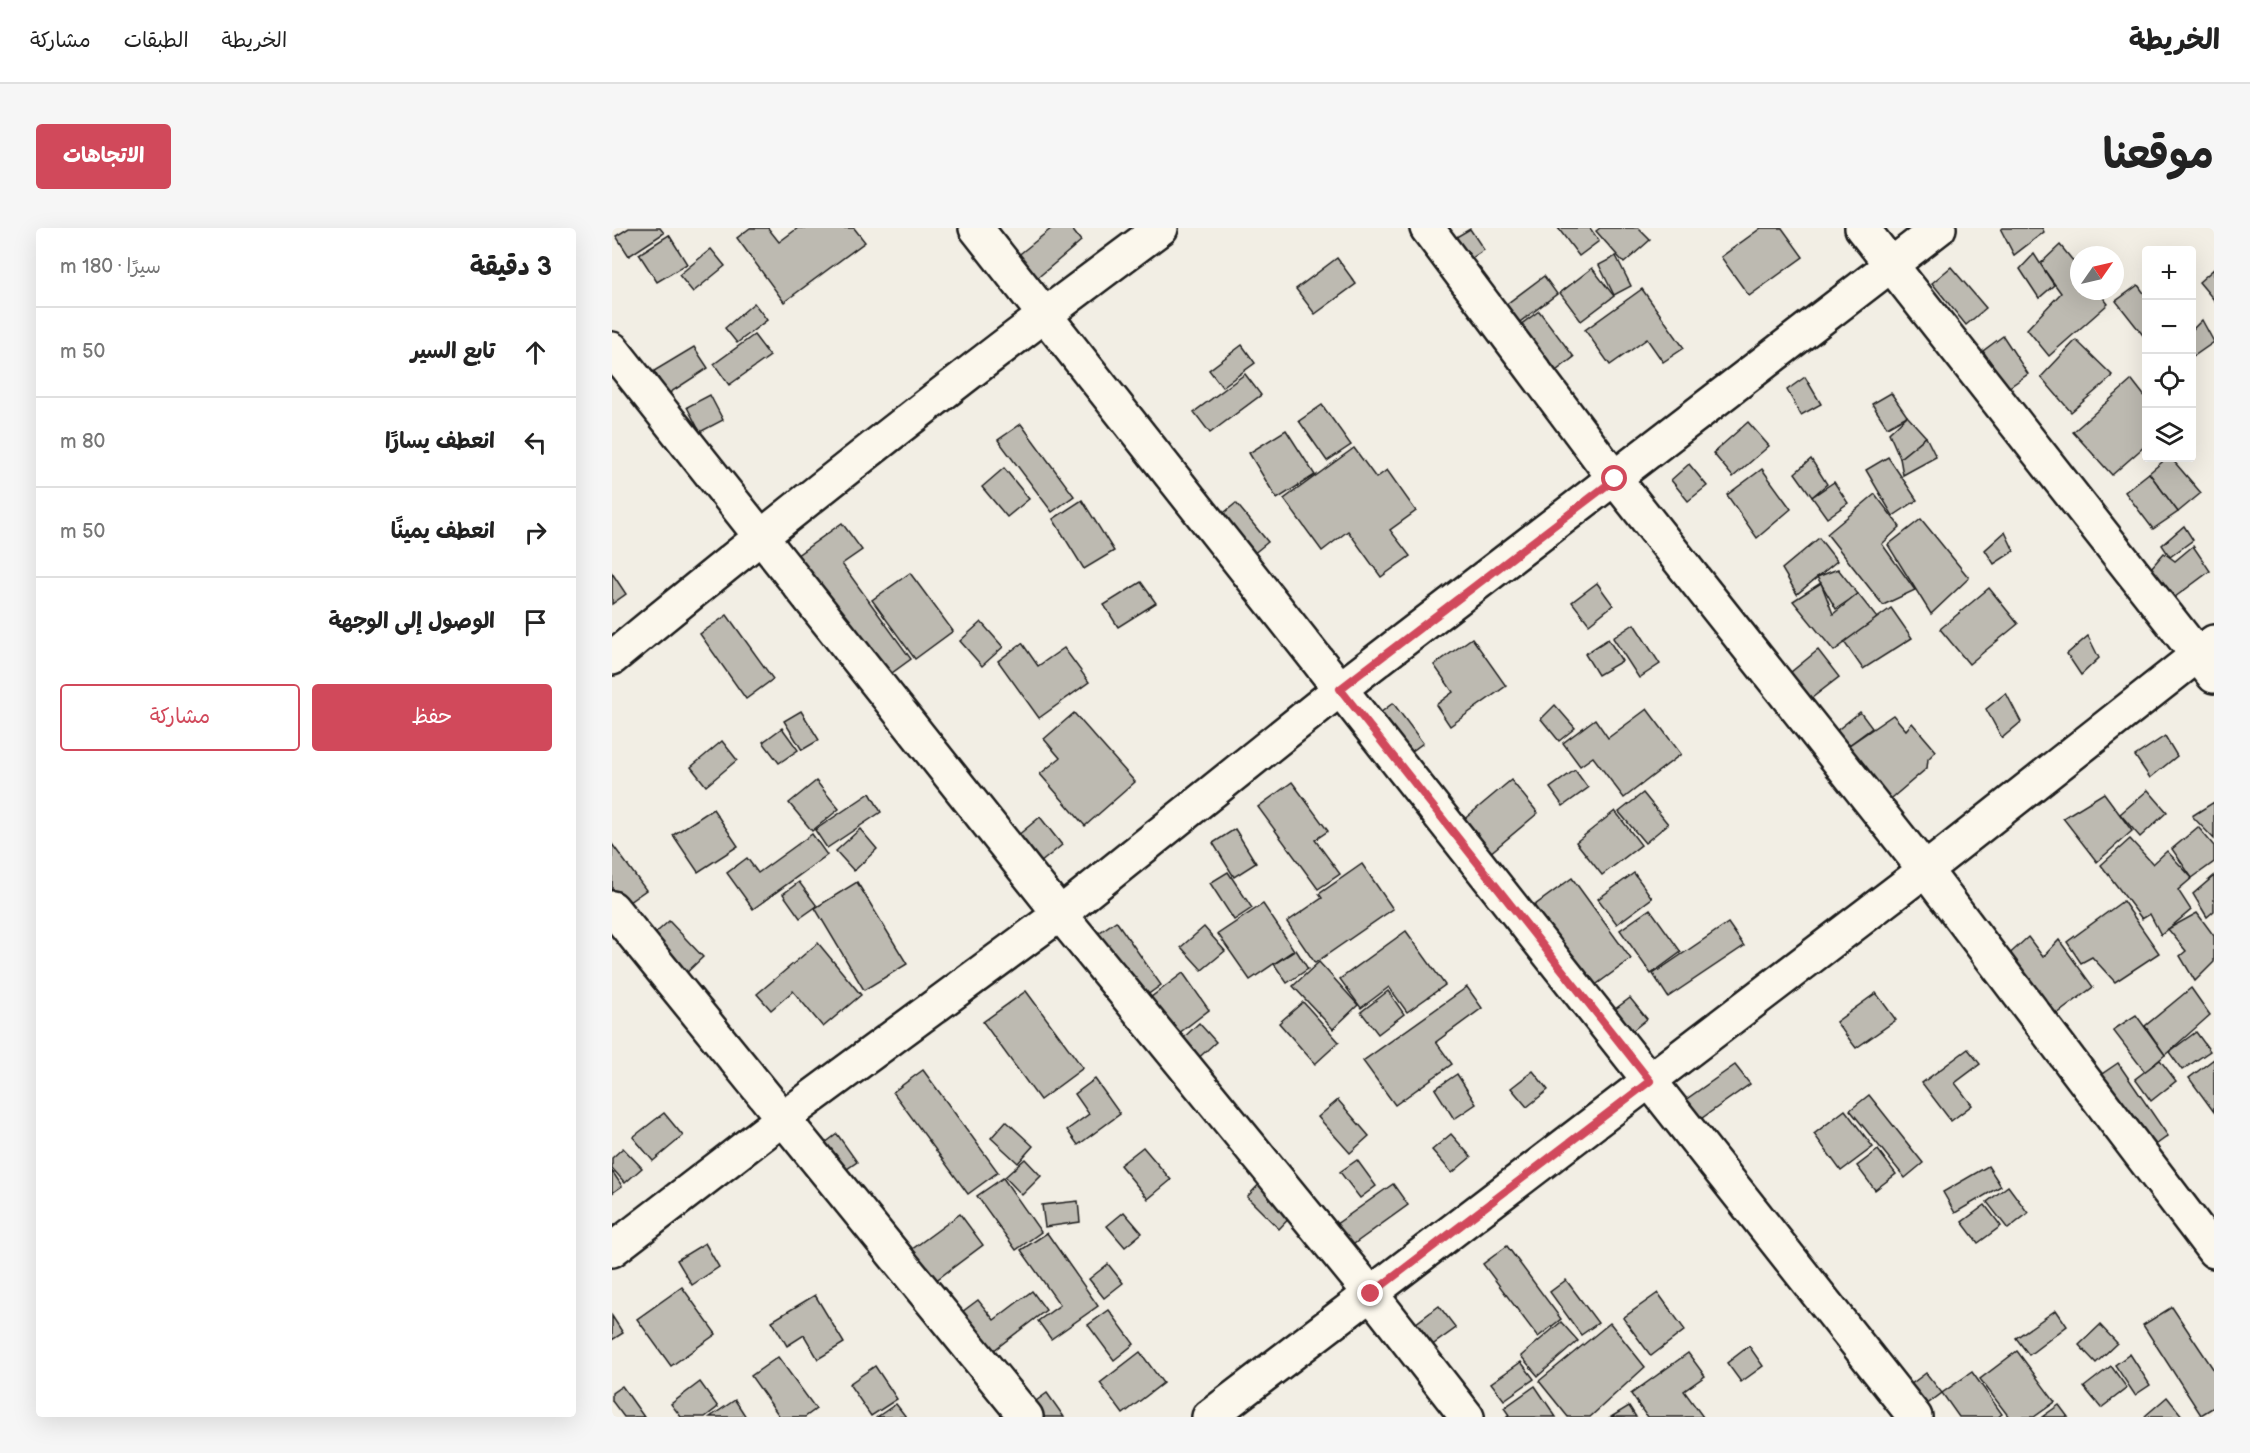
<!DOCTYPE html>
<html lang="ar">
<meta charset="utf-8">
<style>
:root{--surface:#fff;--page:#f6f6f6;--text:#222;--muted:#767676;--line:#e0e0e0;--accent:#d1495b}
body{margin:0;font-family:"Balsamiq Sans","Playpen Sans Arabic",sans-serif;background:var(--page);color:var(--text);direction:rtl}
.controls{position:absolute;right:18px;top:18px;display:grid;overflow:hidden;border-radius:6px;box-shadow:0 6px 24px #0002}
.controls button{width:54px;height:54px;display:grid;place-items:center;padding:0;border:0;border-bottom:2px solid var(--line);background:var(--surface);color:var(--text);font:30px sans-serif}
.compass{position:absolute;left:1458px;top:18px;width:54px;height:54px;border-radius:50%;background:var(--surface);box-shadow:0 6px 24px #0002;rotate:56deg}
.stop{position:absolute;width:18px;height:18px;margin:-14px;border:4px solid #d1495b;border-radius:50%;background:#fff}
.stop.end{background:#d1495b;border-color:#fff;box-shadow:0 2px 6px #0008}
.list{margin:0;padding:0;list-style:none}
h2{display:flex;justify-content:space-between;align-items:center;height:78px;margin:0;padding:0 24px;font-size:26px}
h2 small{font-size:20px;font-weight:400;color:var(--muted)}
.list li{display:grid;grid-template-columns:39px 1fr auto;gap:18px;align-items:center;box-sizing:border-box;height:90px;padding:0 24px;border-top:2px solid var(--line)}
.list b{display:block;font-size:22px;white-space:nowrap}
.list em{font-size:20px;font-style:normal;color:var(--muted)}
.actions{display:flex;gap:12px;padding:18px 24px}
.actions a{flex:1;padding:14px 0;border:2px solid var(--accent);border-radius:6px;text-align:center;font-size:21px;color:var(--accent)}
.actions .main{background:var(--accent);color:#fff}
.icon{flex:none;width:33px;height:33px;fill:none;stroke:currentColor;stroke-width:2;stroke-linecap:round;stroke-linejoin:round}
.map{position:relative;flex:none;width:1602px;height:1189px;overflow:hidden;direction:ltr;border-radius:6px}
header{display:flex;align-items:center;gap:36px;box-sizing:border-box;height:84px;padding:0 30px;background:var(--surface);border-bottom:2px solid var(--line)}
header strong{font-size:28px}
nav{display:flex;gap:33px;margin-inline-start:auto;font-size:21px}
.intro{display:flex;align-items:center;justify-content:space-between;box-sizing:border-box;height:144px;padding:0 36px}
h1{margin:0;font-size:42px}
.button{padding:15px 27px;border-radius:6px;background:var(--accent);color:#fff;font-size:21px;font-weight:700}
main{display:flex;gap:36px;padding:0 36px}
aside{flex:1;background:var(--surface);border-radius:6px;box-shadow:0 6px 24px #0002}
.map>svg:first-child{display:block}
</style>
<header>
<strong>الخريطة</strong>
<nav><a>الخريطة</a><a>الطبقات</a><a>مشاركة</a></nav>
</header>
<div class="intro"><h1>موقعنا</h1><a class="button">الاتجاهات</a></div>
<main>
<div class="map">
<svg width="1602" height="1189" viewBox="0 0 1602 1189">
<rect width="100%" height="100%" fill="#f2eee4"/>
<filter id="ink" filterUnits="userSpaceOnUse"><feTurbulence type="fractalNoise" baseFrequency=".0167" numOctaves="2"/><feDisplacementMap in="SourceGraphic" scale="12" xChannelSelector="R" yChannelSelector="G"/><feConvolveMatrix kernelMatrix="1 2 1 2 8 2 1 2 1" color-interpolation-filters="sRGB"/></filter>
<g filter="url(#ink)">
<g fill="#bdbab1" stroke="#1c1c1c" stroke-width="1.5">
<polygon points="17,0 48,0 52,5 17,28 4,8"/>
<polygon points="138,0 156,0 167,14 186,0 242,0 253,14 172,74 125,10"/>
<polygon points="440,0 459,0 469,13 423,52 404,29"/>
<polygon points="946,0 978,0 987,13 967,28"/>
<polygon points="988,0 1026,0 1038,12 1012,35 984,3"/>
<polygon points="1149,0 1170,0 1191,29 1137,68 1109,29"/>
<polygon points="1391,0 1430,0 1432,4 1402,27 1389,2"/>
<polygon points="858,1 872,22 848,38 834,15"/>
<polygon points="57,7 75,36 45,54 27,26"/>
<polygon points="1448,17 1467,40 1467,63 1486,63 1496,76 1437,128 1415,101 1449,65 1428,36"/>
<polygon points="99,21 113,38 81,64 67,47"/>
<polygon points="1422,26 1442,57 1427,70 1408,41"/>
<polygon points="1004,28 1019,58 1002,67 987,37"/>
<polygon points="725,30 744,56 703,86 684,61"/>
<polygon points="1339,39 1374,80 1354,97 1320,55"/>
<polygon points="980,40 1002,68 969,93 948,65"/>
<polygon points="1602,41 1602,72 1587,54"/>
<polygon points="932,48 945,66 901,99 888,81"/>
<polygon points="1526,57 1534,68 1534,111 1504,73"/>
<polygon points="1030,61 1072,120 1051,134 1035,111 998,137 973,102"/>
<polygon points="142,75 155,92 125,115 113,100"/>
<polygon points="927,83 962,129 936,149 900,103"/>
<polygon points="1590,92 1602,114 1582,128 1580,125 1580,102"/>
<polygon points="142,107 158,128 117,157 102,136"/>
<polygon points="1391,108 1416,146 1396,160 1371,123"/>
<polygon points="1464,112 1501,148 1459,184 1429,149"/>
<polygon points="630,117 643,135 610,159 597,142"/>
<polygon points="82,119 96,140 56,166 42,143"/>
<polygon points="633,146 649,167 598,205 582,184"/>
<polygon points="1193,149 1209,176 1189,187 1175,162"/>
<polygon points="1520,152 1534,170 1534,217 1500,247 1461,204"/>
<polygon points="1279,165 1295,188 1275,199 1260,176"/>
<polygon points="98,167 111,192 88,204 75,179"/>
<polygon points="710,177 739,217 715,233 687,193"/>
<polygon points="1295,188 1314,209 1288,230 1277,205"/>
<polygon points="1136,194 1157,218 1121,249 1101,225"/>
<polygon points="409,196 462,268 440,284 386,212"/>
<polygon points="674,202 703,247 665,271 637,225"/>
<polygon points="1314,209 1324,229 1291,247 1288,230"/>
<polygon points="742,220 764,250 775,242 804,283 778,302 798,328 769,349 736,303 710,323 672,271"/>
<polygon points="1276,229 1305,272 1281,288 1254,242"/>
<polygon points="1555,230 1559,230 1589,265 1566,284 1537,245"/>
<polygon points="1199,231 1215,256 1200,269 1183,245"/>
<polygon points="1077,236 1095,258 1076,273 1059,252"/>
<polygon points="392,240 417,271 395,289 370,259"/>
<polygon points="1150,241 1179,281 1145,310 1115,267"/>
<polygon points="1537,245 1566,284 1541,301 1513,264"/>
<polygon points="1222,254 1236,275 1215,290 1200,269"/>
<polygon points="1263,266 1288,299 1270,316 1303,362 1271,377 1215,306"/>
<polygon points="470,272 502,323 472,341 441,291"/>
<polygon points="624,275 656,314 635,331 603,292"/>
<polygon points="1309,291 1357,350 1319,386 1276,317"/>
<polygon points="230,295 250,322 230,336 299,431 273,450 184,328"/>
<polygon points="1572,298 1581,312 1558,329 1550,317"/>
<polygon points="1393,304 1402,323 1382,336 1373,322"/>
<polygon points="1207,310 1225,333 1185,366 1170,341"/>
<polygon points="1581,318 1598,343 1563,369 1539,340 1552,325 1563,333"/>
<polygon points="1226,341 1246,366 1224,381 1205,349"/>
<polygon points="0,345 14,366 0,376"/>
<polygon points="298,345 341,403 303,431 260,372"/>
<polygon points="529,354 544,375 506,399 492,377"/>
<polygon points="985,355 1001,377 977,396 960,374"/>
<polygon points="1209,355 1221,386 1246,366 1265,390 1222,423 1181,373"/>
<polygon points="1377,360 1406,396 1357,436 1328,401"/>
<polygon points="1279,380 1300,410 1251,441 1232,414"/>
<polygon points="115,387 161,451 134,471 88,406"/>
<polygon points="369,394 391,419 370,438 348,413"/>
<polygon points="1022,396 1048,436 1027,450 1001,410"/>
<polygon points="1476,408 1487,430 1469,447 1455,426"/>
<polygon points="860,410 894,458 838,498 824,477 841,464 822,437"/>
<polygon points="996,411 1010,433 986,447 973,426"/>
<polygon points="410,415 426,438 452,420 477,454 427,490 386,433"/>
<polygon points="1206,422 1227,449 1192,476 1173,449"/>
<polygon points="1394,465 1409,494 1390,510 1374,481"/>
<polygon points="781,475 811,515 788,532 759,492"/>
<polygon points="943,477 963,500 947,513 929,491"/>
<polygon points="1035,481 1069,526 1012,570 981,529 968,538 951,515 983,491 996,510"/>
<polygon points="189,483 207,512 190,522 172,493"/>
<polygon points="1248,484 1260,500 1233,520 1223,504"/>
<polygon points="462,485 523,554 473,598 428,546 448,530 432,511"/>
<polygon points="1281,487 1294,502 1300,495 1324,523 1316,531 1315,540 1274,575 1233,520"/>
<polygon points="170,500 186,522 167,535 151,514"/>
<polygon points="1553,508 1565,528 1538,550 1523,528"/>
<polygon points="110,513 125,532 94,558 79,539"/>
<polygon points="963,542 976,560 951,578 938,560"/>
<polygon points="899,552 926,585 871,631 844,598"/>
<polygon points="204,553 227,581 200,603 177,575"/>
<polygon points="680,554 716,603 703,612 728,646 706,661 646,579"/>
<polygon points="1536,562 1555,584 1528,609 1508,586"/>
<polygon points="258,565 269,584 215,620 203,602"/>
<polygon points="1031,565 1056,596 1033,615 1007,584"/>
<polygon points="1492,565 1520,603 1485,634 1451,590"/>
<polygon points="1602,574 1602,611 1580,588"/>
<polygon points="101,581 126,618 86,644 61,607"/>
<polygon points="1003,583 1029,617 990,647 964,614"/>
<polygon points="428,589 450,617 428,635 405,608"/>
<polygon points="1586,599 1602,618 1602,634 1580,650 1560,621"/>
<polygon points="248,601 265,621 242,643 224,623"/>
<polygon points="623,601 644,635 622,649 601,615"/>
<polygon points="200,606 215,627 141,681 115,645 135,630 146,645"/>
<polygon points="1518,611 1541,636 1555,623 1580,650 1566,662 1579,682 1549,707 1538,686 1530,691 1489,637"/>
<polygon points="0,616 34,662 7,681 0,672"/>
<polygon points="750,636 781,681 703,735 675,694 710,670 707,666"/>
<polygon points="616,644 640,680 622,692 598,655"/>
<polygon points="1022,645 1040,670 1005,696 986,671"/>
<polygon points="1602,648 1602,683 1595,689 1581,666"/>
<polygon points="960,650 1019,731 978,761 919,680"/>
<polygon points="187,654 205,678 188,690 171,666"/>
<polygon points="245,654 295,736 252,762 203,680"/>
<polygon points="1511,673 1547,725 1503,754 1480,729 1469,735 1455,714"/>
<polygon points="651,676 682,722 638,752 606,706"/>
<polygon points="1038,681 1069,724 1039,746 1008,702"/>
<polygon points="1585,685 1602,708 1602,734 1583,753 1568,728 1574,723 1556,701"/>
<polygon points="57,693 91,729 70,749 36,712"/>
<polygon points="504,693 549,757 524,775 478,711"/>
<polygon points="1116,695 1132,718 1056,769 1041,746"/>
<polygon points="592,699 613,723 590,742 569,719"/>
<polygon points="794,703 833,757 795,784 777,759 749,780 728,751"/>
<polygon points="1416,709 1431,729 1447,712 1481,759 1437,792 1391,732"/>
<polygon points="206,715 249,767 211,799 181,763 159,782 145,766"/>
<polygon points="684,722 696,741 675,755 662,736"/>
<polygon points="707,734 746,777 721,801 681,758"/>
<polygon points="571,745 597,782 558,812 530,776"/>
<polygon points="855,759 870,780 824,814 840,836 783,877 751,833"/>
<polygon points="1579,760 1598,787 1553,827 1533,798"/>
<polygon points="414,763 471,840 428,872 371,794"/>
<polygon points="776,763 792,786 766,806 749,784"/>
<polygon points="1264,765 1284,792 1244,820 1224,794"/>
<polygon points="1018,770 1035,791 1015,807 998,785"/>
<polygon points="691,774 727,814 703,836 667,795"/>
<polygon points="1524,787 1553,827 1533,844 1501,802"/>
<polygon points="587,795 604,814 581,835 565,816"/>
<polygon points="1584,804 1598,823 1570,842 1557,824"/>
<polygon points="1356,821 1368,836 1343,855 1360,877 1339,893 1310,855"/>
<polygon points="1602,831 1602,884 1577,850"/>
<polygon points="1548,832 1564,853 1539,873 1523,851"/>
<polygon points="1506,835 1556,908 1538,921 1487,848"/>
<polygon points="1123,837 1138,856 1083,895 1069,875"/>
<polygon points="311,842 386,944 356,966 281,864"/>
<polygon points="921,843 936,862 915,879 899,860"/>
<polygon points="845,846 864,876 842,891 823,861"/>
<polygon points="483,851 508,886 466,917 455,902 477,886 463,866"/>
<polygon points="1257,867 1311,935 1293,950 1238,882"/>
<polygon points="726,872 757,908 738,925 706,889"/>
<polygon points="1233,882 1261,919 1229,943 1202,906"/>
<polygon points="52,885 71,908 41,933 21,909"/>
<polygon points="394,893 421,918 406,935 379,910"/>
<polygon points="225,906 245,934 219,952 200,925"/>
<polygon points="839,906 859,929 840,945 820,922"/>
<polygon points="531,919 559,952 536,971 508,937"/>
<polygon points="11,920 30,940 13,955 0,940 0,930"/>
<polygon points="1266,922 1284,946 1263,962 1245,938"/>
<polygon points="413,931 429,948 410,967 393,949"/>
<polygon points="745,932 764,958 748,970 728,944"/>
<polygon points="1376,938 1389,958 1343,985 1331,964"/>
<polygon points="0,943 10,958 0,965"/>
<polygon points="655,948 687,980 667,1001 635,969"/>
<polygon points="391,950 429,1004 404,1022 365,968"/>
<polygon points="781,956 796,977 728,1026 713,1004"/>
<polygon points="1396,958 1416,985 1396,1001 1375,974"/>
<polygon points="466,973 468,994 433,999 430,977"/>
<polygon points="1373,977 1389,998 1366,1015 1350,994"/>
<polygon points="512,984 530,1005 513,1019 495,998"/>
<polygon points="348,986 371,1017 303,1068 280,1036"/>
<polygon points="435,1005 486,1078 439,1111 426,1093 448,1077 409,1022"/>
<polygon points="93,1015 107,1039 80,1057 65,1032"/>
<polygon points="895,1018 949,1091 926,1109 871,1036"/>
<polygon points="496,1036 511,1055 492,1070 477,1051"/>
<polygon points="954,1052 986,1095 969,1107 938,1064"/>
<polygon points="70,1059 104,1106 59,1138 25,1091"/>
<polygon points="420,1063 434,1082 368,1133 338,1093 366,1072 382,1092"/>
<polygon points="1046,1065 1073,1102 1039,1128 1011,1090"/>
<polygon points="203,1067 232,1115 206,1131 192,1107 175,1118 160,1093"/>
<polygon points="827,1078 844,1100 819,1118 803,1096"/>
<polygon points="1560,1079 1602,1142 1602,1179 1589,1187 1531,1097"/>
<polygon points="497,1082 522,1116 502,1132 476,1097"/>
<polygon points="1444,1082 1455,1098 1417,1127 1404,1110"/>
<polygon points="0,1088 11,1105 0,1112"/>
<polygon points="949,1094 966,1113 926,1148 909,1128"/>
<polygon points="998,1095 1033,1139 978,1189 956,1189 927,1153"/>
<polygon points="1488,1097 1505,1115 1484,1135 1467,1117"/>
<polygon points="1137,1118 1151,1138 1129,1154 1115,1135"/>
<polygon points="1405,1123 1443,1174 1422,1189 1397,1189 1368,1151"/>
<polygon points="528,1124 551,1155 511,1186 488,1155"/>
<polygon points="1076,1125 1093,1148 1072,1163 1091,1189 1035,1189 1019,1166"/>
<polygon points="1518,1126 1538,1157 1523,1167 1503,1137"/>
<polygon points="166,1129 204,1181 193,1189 168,1189 139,1148"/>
<polygon points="909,1134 922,1151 892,1172 879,1155"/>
<polygon points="263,1138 285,1171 259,1188 237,1156"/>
<polygon points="1499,1138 1515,1160 1489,1180 1472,1159"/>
<polygon points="1360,1144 1390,1186 1386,1189 1347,1189 1330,1165"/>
<polygon points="1314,1145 1330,1165 1306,1183 1290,1163"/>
<polygon points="88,1154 106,1179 93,1189 69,1189 59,1176"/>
<polygon points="10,1158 32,1189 12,1189 0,1173 0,1165"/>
<polygon points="923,1158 944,1189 895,1189 897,1187 892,1180"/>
<polygon points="435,1165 452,1189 404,1189 403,1188"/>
<polygon points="1555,1169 1571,1189 1534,1189 1533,1188"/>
<polygon points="123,1172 134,1189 98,1189"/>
<polygon points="284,1176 294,1189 265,1189"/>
<polygon points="1447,1177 1456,1189 1430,1189"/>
<polygon points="1017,1178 1024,1189 999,1189"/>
</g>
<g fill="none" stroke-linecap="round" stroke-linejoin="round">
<g stroke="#1c1c1c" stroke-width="38">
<g id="street">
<polyline points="364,0 1303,1189"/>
<polyline points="815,0 1003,251 1313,642 1602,1023"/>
<polyline points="1250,0 1602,448"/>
<polyline points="0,121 448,686 759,1066 855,1189"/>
<path d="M0 430C180 282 362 138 549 0"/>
<polyline points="0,680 414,1189"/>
<polyline points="0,1022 170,891 448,686 728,461 1327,0"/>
<polyline points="597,1189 1313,642 1602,414"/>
</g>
</g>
<use href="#street" stroke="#fbf7ec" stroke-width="33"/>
</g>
</g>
<g fill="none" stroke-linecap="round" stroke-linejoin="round" filter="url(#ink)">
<polyline stroke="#d1495b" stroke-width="8" points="759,1066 1038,853 728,461 1003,251"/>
</g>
</svg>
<div class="controls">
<button>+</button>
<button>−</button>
<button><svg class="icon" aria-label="locate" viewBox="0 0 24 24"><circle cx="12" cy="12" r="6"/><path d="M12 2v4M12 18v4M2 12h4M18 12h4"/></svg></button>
<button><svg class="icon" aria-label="layers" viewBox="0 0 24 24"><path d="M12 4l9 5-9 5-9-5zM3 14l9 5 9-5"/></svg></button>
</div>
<svg class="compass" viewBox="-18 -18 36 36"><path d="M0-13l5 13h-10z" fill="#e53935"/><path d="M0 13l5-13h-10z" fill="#767676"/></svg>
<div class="stop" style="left:1003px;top:251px"></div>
<div class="stop end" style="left:759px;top:1066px"></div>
</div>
<aside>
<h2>3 دقيقة<small>سيرًا · 180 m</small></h2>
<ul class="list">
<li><svg class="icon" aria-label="ahead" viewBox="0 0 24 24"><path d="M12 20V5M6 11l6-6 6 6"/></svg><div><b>تابع السير</b></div><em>50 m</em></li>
<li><svg class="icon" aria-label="left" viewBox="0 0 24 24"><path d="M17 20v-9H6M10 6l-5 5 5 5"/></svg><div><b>انعطف يسارًا</b></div><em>80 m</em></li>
<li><svg class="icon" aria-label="right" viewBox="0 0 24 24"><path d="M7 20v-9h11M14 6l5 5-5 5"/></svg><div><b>انعطف يمينًا</b></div><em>50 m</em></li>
<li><svg class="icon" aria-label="arrive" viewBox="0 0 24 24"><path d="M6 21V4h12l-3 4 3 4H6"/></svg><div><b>الوصول إلى الوجهة</b></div></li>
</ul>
<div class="actions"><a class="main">حفظ</a><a>مشاركة</a></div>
</aside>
</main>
